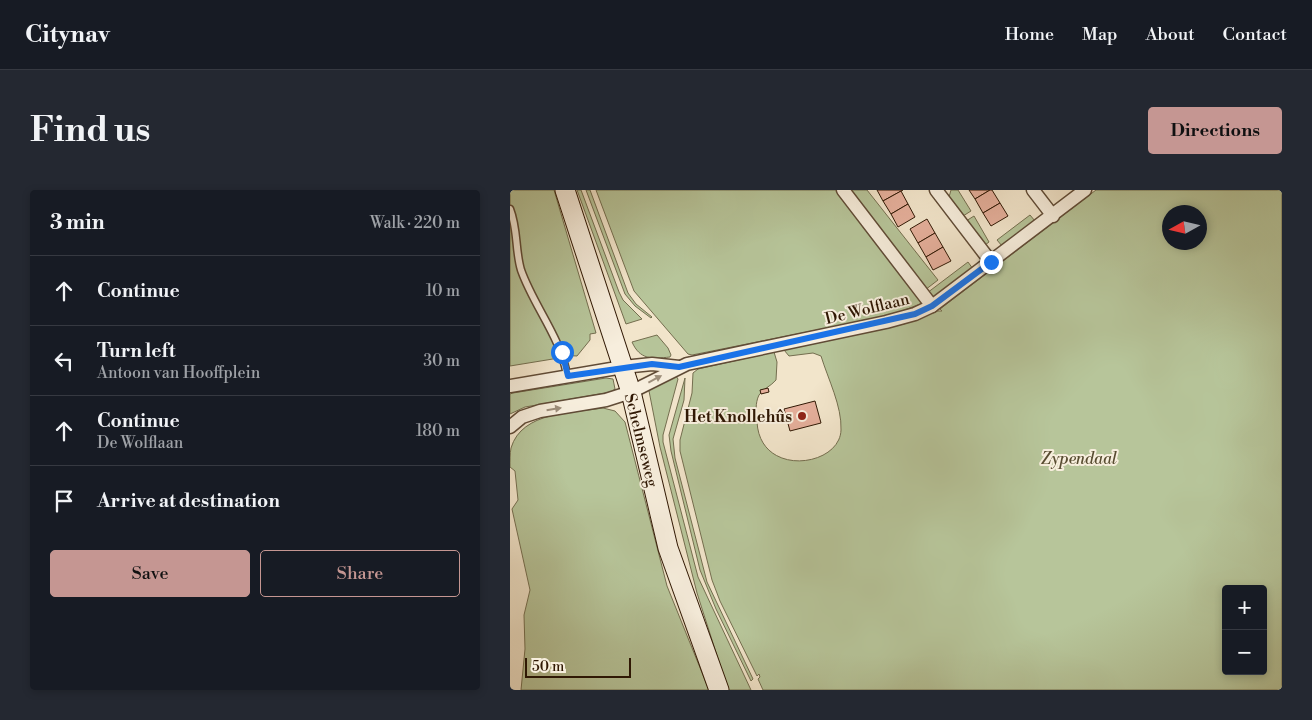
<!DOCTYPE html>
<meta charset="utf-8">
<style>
:root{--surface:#171b24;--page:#242831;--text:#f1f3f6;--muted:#9ea1a6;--line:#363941;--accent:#c59692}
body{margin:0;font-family:"Libre Bodoni",serif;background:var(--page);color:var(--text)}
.controls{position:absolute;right:15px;bottom:15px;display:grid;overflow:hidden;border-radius:5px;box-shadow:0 2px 8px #0003}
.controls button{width:45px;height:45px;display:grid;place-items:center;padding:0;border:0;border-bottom:1px solid var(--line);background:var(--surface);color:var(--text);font:25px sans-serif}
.compass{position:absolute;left:652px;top:15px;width:45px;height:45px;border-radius:50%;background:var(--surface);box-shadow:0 2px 8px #0003;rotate:262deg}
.scale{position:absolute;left:15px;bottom:12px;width:106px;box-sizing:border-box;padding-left:5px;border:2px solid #301804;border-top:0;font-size:14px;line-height:18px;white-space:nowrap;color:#301804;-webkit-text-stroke:4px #f7eedd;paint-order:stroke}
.stop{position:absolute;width:15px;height:15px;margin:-11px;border:4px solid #1a73e8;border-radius:50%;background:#fff}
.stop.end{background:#1a73e8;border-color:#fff;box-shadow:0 1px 5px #0008}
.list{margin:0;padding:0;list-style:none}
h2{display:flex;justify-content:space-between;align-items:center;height:65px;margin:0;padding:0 20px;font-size:21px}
h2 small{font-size:16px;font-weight:400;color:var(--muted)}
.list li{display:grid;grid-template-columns:32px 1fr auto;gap:15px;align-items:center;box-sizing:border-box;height:70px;padding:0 20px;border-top:1px solid var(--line)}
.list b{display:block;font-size:19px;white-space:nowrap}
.list p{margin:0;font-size:16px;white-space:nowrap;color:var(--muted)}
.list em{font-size:16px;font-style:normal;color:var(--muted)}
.actions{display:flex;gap:10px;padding:15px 20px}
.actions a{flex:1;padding:11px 0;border:1px solid var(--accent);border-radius:5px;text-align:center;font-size:18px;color:var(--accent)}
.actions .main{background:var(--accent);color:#111}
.icon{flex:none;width:28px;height:28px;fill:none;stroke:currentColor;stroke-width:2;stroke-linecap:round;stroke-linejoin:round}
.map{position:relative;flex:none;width:772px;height:500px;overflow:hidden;border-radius:5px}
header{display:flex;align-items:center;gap:30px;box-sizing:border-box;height:70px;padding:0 25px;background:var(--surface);border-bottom:1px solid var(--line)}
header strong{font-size:24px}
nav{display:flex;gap:28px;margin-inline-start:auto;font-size:18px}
.intro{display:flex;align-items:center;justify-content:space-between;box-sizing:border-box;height:120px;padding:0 30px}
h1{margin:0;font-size:35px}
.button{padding:12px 22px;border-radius:5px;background:var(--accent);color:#111;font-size:18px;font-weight:700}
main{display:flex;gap:30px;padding:0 30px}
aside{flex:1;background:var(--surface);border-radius:5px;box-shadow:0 2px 8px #0003}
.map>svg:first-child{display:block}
</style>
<header>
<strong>Citynav</strong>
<nav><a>Home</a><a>Map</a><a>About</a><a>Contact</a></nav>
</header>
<div class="intro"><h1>Find us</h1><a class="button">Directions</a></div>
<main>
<aside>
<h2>3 min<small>Walk · 220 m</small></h2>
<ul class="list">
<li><svg class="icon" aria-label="ahead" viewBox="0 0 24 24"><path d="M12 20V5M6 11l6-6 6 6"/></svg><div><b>Continue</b></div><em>10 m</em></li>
<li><svg class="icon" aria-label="left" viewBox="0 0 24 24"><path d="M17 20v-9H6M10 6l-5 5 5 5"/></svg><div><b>Turn left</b><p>Antoon van Hooffplein</p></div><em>30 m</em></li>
<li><svg class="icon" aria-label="ahead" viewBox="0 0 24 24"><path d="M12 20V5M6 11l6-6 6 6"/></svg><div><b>Continue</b><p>De Wolflaan</p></div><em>180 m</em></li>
<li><svg class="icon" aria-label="arrive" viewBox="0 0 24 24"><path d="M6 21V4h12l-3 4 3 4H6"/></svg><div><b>Arrive at destination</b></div></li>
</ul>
<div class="actions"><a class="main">Save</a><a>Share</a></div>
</aside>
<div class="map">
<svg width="772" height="500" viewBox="0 0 772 500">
<rect width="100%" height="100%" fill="#f2e5cb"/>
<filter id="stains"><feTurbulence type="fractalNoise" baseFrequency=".004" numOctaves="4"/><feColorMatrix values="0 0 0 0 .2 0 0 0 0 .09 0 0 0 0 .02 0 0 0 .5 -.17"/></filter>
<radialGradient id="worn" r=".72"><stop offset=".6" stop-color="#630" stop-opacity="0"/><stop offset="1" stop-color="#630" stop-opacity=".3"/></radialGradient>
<g fill="#b7c59a" stroke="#746e4f" fill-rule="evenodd">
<polygon points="0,0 44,0 86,143 80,144 80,150 67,166 49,165 49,168 0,176"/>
<polygon points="67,0 71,0 109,102 113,110 132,129 116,134"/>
<polygon points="76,0 80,0 118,103 126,114 142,127 141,128 125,116 115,104"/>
<polygon points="86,0 329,0 415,112 382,125 182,165 178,164 124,101"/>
<polygon points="337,0 357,0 428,90 415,100"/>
<polygon points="441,0 448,0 461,21 453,26 439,7"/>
<path d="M586 0H772V500H253L248 489 250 487 249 484 247 486 210 411 202 390 170 261V250L182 203 183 183 188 179 264 162 267 172 266 190C261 196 253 199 249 205 245 213 246 223 247 232 250 288 330 277 331 240 332 216 318 189 311 166L303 163 279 166 274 160 394 134 426 121H432L430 119ZM659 22H689V52H659ZM716 399H753V481H716Z"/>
<polygon points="520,25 525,31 492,56 487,50"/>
<polygon points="464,26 479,52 475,55 456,31"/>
<polygon points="458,72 463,79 422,108 417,103"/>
<path d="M147 145 158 158 161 165 160 167C142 169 130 170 122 152Z"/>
<polygon points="166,186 168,189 153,245 153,252 188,387 241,500 218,500 187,403 150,257 139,201 143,195"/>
<polygon points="96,188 103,189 105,199 101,202 15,217 0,224 0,204 3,203"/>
<polygon points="175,188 174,210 163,249 165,268 197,392 243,489 241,491 206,419 190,380 161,261 159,245"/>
<path d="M93 218 105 221 115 232 157 396 199 500H11L15 459 14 425 20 400 2 319 8 310 5 281 0 277C0 271 0 263 1 258 12 221 63 223 93 218Z"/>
</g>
<g fill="#e5af9b" stroke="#301804">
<polygon points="367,0 393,0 373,11"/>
<polygon points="459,0 480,0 465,9"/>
<polygon points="480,0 482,0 490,13 473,23 465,9"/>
<polygon points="391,1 398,14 381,24 373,11"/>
<polygon points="490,13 498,26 481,36 473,23"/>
<polygon points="398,14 405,27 388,37 381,24"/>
<polygon points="417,29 425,43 408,53 400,39"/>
<polygon points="425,43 433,57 416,67 408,53"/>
<polygon points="433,57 441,71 423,80 416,67"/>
<polygon points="258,198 259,202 251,204 250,200"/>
<polygon points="305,211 311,233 280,241 274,219"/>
</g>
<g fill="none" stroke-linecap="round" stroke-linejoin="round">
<g stroke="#604b36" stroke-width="9">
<path id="lane" d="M0 19C8 39 5 60 11 80 24 117 51 147 57 186"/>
</g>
<g stroke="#604b36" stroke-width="15">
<g id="street">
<polyline points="333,0 422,116"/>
<polyline points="426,0 481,72"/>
<polyline points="523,0 543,26"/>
<polyline points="0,196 113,177 142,174 169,177"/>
<polyline points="0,237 12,227 30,221 96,210 121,202 177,174 376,132 405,124 422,116 575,0"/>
</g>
</g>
<g stroke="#301804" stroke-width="21">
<polyline id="secondary" points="55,0 121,202 158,358 209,500"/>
</g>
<use href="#lane" stroke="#f7eedd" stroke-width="6"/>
<use href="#street" stroke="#f7eedd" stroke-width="12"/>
<use href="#secondary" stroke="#f7eedd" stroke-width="19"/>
</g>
<defs><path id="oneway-solid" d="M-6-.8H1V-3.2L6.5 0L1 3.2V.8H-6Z" transform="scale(1.25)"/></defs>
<g fill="#9d8e7b">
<use href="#oneway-solid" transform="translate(145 189) rotate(-28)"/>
<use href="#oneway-solid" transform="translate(44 219) rotate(-9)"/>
</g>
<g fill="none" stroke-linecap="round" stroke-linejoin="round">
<polyline stroke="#1a73e8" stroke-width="6" points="52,162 58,186 142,174 169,177 405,124 422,116 481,72"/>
</g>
<circle fill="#8f2418" stroke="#f7eedd" stroke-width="2" cx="292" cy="226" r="5"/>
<g text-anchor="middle" stroke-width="4" stroke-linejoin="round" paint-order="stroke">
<g font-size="16" fill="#301804" stroke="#f7eedd">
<text transform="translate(357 118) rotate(-14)" y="6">De Wolflaan</text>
<text transform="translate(132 250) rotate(76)" y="6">Schelmseweg</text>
</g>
<g font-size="16" font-weight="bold" fill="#301804" stroke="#f7eedd" text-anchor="end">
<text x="282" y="232">Het Knollehûs</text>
</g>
<g font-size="16" font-style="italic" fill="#584c31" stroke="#f7eedd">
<text x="569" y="274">Zypendaal</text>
</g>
</g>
<rect width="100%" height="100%" filter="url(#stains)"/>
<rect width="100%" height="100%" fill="url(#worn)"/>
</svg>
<div class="controls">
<button>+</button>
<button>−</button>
</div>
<svg class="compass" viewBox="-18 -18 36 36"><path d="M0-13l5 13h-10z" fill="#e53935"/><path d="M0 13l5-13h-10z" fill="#9ea1a6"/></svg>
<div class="scale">50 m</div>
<div class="stop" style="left:52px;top:162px"></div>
<div class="stop end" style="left:481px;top:72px"></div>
</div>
</main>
